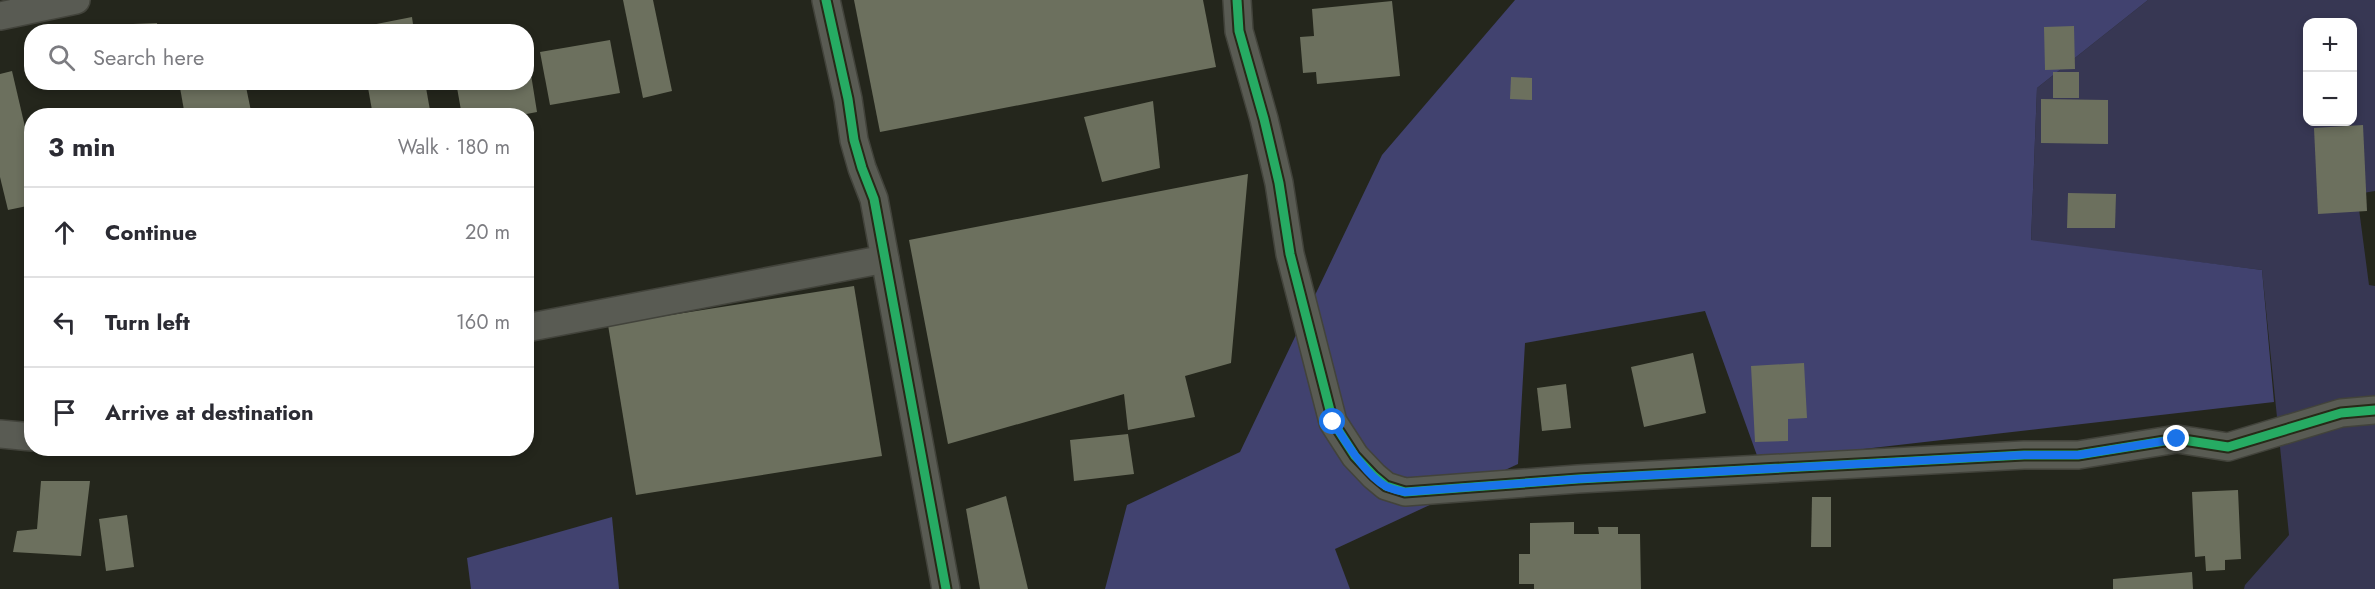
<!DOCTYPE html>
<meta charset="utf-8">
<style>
:root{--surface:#fff;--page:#f7f7f7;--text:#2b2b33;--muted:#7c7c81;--line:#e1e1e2}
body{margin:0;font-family:Jost,sans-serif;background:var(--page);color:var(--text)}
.controls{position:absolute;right:18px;top:18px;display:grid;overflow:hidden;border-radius:12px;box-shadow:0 3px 9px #0003}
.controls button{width:54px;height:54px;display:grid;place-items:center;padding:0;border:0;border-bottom:2px solid var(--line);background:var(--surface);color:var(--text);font:30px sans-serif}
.stop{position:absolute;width:18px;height:18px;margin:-14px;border:4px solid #1a73e8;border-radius:50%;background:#fff}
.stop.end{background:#1a73e8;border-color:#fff;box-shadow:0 2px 6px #0008}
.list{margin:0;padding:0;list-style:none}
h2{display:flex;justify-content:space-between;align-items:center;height:78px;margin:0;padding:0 24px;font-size:26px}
h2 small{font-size:20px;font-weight:400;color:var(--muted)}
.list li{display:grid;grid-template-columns:39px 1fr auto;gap:18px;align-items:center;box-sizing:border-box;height:90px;padding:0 24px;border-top:2px solid var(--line)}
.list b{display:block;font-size:22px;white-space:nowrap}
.list em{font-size:20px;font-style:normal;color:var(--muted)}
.icon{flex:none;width:33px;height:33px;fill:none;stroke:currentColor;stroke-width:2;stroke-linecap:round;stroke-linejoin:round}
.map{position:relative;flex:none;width:2375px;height:589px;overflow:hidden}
.search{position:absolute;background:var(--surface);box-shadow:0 3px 9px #0003;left:24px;top:24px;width:510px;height:66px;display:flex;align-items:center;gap:15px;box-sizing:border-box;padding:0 21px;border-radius:24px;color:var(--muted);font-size:22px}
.panel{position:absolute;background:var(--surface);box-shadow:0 3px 9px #0003;left:24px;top:108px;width:510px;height:348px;border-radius:24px}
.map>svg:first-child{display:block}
</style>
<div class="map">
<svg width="2375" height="589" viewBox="0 0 2375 589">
<rect width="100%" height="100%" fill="#24261c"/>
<path fill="#373753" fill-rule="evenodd" d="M2148 0H2375V191L2357 194 2369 285 2375 286V589H2244L2245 585 2289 535 2262 270 2031 241 2037 88ZM2308 22H2352V122H2308Z"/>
<g fill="#41426f">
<polygon points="1515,0 2148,0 2037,88 2031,240 2262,270 2274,402 1759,461 1705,311 1525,343 1518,464 1335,549 1350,589 1105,589 1127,505 1240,452 1382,155"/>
<polygon points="612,517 619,589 471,589 467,558"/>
</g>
<g fill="#6c705e">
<polygon points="623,0 653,0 672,91 643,98"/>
<polygon points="854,0 1203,0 1216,67 880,132"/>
<polygon points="1392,1 1400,76 1317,84 1316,72 1303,73 1300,37 1314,36 1312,9"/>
<polygon points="412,17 414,32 356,32 356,28"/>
<polygon points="157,23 158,32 133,32 133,24"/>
<polygon points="2074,26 2075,69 2045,70 2044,27"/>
<polygon points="610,40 620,93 550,105 540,52"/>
<polygon points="529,62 537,112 516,116 462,116 456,82 526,82 526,63"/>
<polygon points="12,71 32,157 32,205 8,210 0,177 0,74"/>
<rect x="2053" y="72" width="26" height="26"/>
<polygon points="1511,77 1532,78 1532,100 1510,99"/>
<polygon points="179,82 245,82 252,116 185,116"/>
<polygon points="367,82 425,82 431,116 373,116"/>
<polygon points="2041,99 2108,100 2108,144 2041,143"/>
<polygon points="1153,101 1160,168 1102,182 1084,117"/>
<polygon points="2363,125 2367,211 2318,214 2314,128"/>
<polygon points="1248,174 1231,363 1185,376 1195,417 1128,430 1124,394 948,444 909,240"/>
<polygon points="2068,193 2116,194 2115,228 2067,228"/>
<polygon points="854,286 882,456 636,495 608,325"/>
<polygon points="1693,353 1706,413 1644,427 1631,367"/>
<polygon points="1804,363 1807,418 1788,419 1788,441 1755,442 1751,366"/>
<polygon points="1566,384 1571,428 1542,431 1537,388"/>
<polygon points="1128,434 1134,474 1074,481 1070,440"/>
<polygon points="41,481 90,481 81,556 13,552 17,531 37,529"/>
<polygon points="2238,490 2241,559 2225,560 2225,570 2206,571 2205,556 2195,557 2192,492"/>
<polygon points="1006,496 1028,589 980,589 966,509"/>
<polygon points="1812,497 1831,497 1831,547 1811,547"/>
<polygon points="127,515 134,567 106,571 99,519"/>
<polygon points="1574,522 1574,534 1599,534 1598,527 1618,527 1618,534 1640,534 1641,589 1534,589 1534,584 1519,584 1519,554 1530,554 1530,523"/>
<polygon points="2192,572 2193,589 2113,589 2113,579"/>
</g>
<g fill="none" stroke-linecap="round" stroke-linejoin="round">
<g stroke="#42433b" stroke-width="30">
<g id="minor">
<polyline points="826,0 848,99 854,140 862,168 874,199 946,589"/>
<polyline points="1237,0 1239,31 1264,119 1279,183 1290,254 1333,422 1355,456 1374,476 1386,486 1405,492 1578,479 2024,455 2078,455 2177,439 2228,447 2341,413 2375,410"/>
<polyline points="0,16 76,0"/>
<polyline points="526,328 885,259"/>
<polyline points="0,434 32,437"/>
</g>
</g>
<use href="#minor" stroke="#595b53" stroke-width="27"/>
<g stroke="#272a18" stroke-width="13">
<g id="cycleway">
<polyline points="826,0 848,99 854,140 862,168 874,199 946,589"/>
<polyline points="1237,0 1239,31 1264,119 1279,183 1290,254 1333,422 1355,456 1374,476 1386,486 1405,492 1578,479 2024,455 2078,455 2177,439 2228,447 2341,413 2375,410"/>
</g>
</g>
<use href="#cycleway" stroke="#26ab63" stroke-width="9"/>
</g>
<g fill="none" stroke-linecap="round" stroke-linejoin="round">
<path stroke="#1a73e8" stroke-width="8" d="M1333 422C1346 442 1365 475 1387 487 1392 489 1399 491 1405 492L1578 479 2024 455H2078L2177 439"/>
</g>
</svg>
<div class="controls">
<button>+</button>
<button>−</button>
</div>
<div class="stop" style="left:1333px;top:422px"></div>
<div class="stop end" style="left:2177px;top:439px"></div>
<div class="search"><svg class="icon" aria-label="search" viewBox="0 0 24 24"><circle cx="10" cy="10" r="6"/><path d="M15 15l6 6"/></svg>Search here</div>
<section class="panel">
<h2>3 min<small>Walk · 180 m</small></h2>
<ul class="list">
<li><svg class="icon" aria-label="ahead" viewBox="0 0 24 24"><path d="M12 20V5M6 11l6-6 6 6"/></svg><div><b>Continue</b></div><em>20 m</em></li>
<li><svg class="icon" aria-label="left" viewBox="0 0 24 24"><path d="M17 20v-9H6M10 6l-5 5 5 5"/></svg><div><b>Turn left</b></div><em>160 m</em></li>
<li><svg class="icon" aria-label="arrive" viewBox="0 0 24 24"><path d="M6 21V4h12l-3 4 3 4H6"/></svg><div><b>Arrive at destination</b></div></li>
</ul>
</section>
</div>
